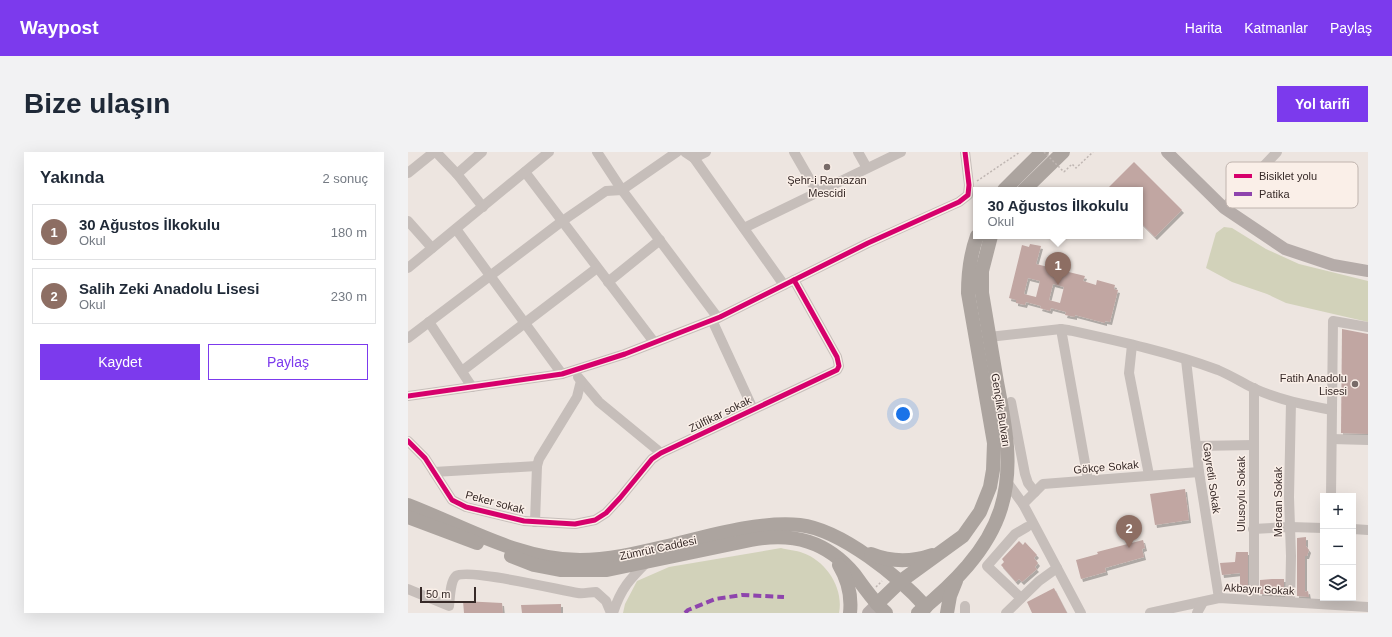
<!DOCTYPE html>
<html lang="tr">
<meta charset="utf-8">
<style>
:root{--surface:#fff;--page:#f2f2f3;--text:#1f2937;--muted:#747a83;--line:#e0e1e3;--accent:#7c3aed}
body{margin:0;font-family:Helvetica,sans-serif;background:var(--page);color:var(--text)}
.controls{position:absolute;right:12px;bottom:12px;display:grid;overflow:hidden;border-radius:0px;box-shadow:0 4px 16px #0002}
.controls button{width:36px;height:36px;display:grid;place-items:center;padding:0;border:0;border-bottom:1px solid var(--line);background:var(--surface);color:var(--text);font:20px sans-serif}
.scale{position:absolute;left:12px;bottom:10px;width:56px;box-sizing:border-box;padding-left:4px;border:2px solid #372a28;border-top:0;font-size:11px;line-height:14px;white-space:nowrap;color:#372a28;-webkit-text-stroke:3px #faefe8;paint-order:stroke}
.you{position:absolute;left:495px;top:262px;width:14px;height:14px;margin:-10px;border:3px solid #fff;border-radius:50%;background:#1a73e8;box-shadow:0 0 0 6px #1a73e833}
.badge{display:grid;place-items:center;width:26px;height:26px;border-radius:50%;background:var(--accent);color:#fff;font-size:13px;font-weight:700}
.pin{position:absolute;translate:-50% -33px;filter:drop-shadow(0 1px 2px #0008)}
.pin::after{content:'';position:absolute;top:21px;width:14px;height:12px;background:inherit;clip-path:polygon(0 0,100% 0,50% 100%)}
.popup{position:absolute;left:565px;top:35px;width:170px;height:52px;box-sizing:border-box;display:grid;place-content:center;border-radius:0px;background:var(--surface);filter:drop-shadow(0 1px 3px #0005);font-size:13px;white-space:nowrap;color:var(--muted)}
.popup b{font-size:15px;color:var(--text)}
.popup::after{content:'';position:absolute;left:50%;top:100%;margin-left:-8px;border:8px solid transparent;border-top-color:var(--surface)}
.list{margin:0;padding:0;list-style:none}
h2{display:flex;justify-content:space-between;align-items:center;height:52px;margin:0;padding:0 16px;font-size:17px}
h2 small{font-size:13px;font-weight:400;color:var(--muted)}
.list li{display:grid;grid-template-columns:26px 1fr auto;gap:12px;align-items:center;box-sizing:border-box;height:56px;margin:0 8px 8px;padding:0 8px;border:1px solid var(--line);border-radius:0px}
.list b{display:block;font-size:15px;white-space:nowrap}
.list p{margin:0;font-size:13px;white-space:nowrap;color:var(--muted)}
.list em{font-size:13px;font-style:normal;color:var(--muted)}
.actions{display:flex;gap:8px;padding:12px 16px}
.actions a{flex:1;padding:9px 0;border:1px solid var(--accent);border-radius:0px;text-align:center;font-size:14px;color:var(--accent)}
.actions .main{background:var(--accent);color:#fff}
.icon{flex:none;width:22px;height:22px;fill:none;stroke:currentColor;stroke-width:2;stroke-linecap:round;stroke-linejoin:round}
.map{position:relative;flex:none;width:960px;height:461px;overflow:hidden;border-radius:0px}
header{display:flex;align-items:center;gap:24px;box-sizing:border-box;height:56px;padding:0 20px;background:var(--accent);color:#fff}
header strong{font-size:19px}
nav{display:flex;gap:22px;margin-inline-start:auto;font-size:14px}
.intro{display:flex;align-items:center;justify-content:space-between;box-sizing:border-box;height:96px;padding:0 24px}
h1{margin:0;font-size:28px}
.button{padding:10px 18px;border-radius:0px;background:var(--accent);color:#fff;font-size:14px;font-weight:700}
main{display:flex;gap:24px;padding:0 24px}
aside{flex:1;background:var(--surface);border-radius:0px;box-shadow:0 4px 16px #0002}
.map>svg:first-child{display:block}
</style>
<header>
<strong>Waypost</strong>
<nav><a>Harita</a><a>Katmanlar</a><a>Paylaş</a></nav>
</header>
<div class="intro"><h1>Bize ulaşın</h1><a class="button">Yol tarifi</a></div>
<main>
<aside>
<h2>Yakında<small>2 sonuç</small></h2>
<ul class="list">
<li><span class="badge" style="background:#8d6e63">1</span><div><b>30 Ağustos İlkokulu</b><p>Okul</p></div><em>180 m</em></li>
<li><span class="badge" style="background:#8d6e63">2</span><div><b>Salih Zeki Anadolu Lisesi</b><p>Okul</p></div><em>230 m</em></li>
</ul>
<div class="actions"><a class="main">Kaydet</a><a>Paylaş</a></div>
</aside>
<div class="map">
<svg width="960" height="461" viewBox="0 0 960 461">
<defs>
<filter id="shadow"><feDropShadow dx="2" dy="3" stdDeviation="0" flood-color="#0004"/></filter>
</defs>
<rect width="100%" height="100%" fill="#ede5e0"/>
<g fill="#d2d2ba">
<polygon points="816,75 824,76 858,97 891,112 960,129 960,170 878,151 859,142 824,130 798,116 808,81"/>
<path d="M373 396C380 398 388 398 395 401 418 409 436 436 431 461H215L217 452 229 429 261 415Z"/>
</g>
<g fill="#c1a6a2" fill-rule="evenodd" filter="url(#shadow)">
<polygon points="726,10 774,58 747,85 732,70 732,38 698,38"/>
<path d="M622 92 633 94 628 112 677 124 675 129 688 133 689 128 707 133 706 137 710 138 702 170 697 169V171L667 163V165L657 163 658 160 643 156 642 159 632 156 633 154 618 150 617 153 608 151V148L601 146 614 93 621 95ZM620 126 632 129 628 145 616 142ZM645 132 656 135 652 151 641 148Z"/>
<polygon points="934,177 960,182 960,282 933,281"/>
<polygon points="777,337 781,368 747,373 742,342"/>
<polygon points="898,385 898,394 901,398 899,404 897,404 897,440 900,439 901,445 889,444 889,386"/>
<polygon points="735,388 737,396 734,397 736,405 697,416 698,420 673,427 668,408 690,402 689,400"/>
<polygon points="611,389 615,393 617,390 629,403 626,406 630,411 627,415 629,417 614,430 611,427 608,430 593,413 596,410 594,407"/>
<polygon points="828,400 840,400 840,434 832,434 832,421 814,423 812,411 827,410"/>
<polygon points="864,427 876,427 876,443 852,442 852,428"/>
<polygon points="646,436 659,461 624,461 619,450"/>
<polygon points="55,449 94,451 95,461 56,461"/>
<polygon points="153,452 153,461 114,461 113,453"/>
</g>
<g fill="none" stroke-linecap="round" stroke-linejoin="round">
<g stroke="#bfb6b2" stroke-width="1.5" stroke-dasharray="2 2" stroke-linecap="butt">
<polyline points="656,20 664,12 668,16 685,0"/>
<polyline points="569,29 612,0"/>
<polyline points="468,435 474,429"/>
</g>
<g stroke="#c6beba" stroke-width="10">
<polyline points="28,0 49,22 74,0"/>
<polyline points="189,0 214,38 310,166"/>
<polyline points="277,0 286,6 298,0"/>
<polyline points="386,0 409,40"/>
<polyline points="450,0 459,16"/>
<polyline points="286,6 376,133"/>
<polyline points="117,20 246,190"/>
<polyline points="0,21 26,0"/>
<polyline points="49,22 75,55"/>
<polyline points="816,56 869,0"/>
<polyline points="0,69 24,96"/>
<polyline points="336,76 493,0"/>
<polyline points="48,77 154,222"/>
<polyline points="0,116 141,0"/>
<polyline points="200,130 252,88"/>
<polyline points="304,168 345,257"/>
<polyline points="21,170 64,235"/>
<polyline points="653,177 680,328"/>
<path d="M581 185 653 177 660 178C710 189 761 200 810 218 822 223 833 230 845 236 871 248 897 253 924 258"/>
<polyline points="0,186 153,70 198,39 214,38 269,0"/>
<polyline points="724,193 721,221 741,323"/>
<polyline points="778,208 791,320 811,446"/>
<polyline points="54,219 189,116"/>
<polyline points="170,225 191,250 253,301"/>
<polyline points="0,244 154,222 217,202 312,165 460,91 551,50 560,43 561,33 557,0"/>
<polyline points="603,250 617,322 620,331 627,340"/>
<polyline points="924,287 960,288"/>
<polyline points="0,289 17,306 44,348 58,355 116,369 167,372 187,368 198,361 212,346 244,307 253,301 429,218 431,214 429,205 386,128"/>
<polyline points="788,294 846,293"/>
<polyline points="26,320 129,314"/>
<polyline points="599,330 615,352 673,461"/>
<polyline points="923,344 925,169 960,175"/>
<polyline points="615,352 635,332 791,320"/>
<polyline points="127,370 129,314 131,307 169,245 173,229"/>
<polyline points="845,377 882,375 915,376"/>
<polyline points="945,377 960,378"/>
<path d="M0 437 41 454C42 447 42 429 48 424 60 416 151 438 170 441 175 442 182 440 188 440L198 449 203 461"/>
<polyline points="613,446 579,414 607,382 619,375"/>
<polyline points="846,448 846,236"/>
<polyline points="882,450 883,404 881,345 883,250"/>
<path d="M205 461C213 436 222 427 240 409"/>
<polyline points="557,461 557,454"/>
<polyline points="598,461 631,429 649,416"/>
<polyline points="742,461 811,446 960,455"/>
<polyline points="789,461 795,450"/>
</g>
<g stroke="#b5aca9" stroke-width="12">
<polyline points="759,0 816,56 877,97 925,113 960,119"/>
<polyline points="460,461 469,452"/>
</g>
<g stroke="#aca49f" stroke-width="14">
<polyline points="596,38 634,0"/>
<polyline points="616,38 655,0"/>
<path d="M0 353C55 374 111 408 172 408 203 408 234 400 264 393 304 383 352 369 392 373 434 378 491 425 518 455"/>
<polyline points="0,365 69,391"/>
<path d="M463 402C483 410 504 410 524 403"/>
<path d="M103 404 126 413 152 418H199L343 388C385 380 419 389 447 423 457 437 466 450 478 461"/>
<path d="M431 413C440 428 444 443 442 461"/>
<path d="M469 452 493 429 555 384 572 360 582 335 585 318 586 291 560 141C560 121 562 103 569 84"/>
<path d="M510 461C544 433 580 399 593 356 606 314 597 272 589 230 584 200 579 170 574 141V119L583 84"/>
<polyline points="539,461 542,444 548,429"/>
</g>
<polyline stroke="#bfb6b2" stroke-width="1.5" stroke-dasharray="2 2" stroke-linecap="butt" points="636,0 656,20"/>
<polyline stroke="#8e44ad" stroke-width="4" stroke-dasharray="8 4" stroke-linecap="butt" points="277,461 280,458 307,447 334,443 376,445"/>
<g stroke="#faefe8" stroke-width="8">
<g id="cycleway">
<polyline points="0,244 154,222 217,202 312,165 460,91 551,50 560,43 561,33 557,0"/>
<polyline points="0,289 17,306 44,348 58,355 116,369 167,372 187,368 198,361 212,346 244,307 253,301 429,218 431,214 429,205 386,128"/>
</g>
</g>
<use href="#cycleway" stroke="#d6006c" stroke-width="5"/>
</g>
<g fill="#776b68" stroke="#faefe8" stroke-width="1.5">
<circle cx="419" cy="15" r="4"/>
<circle cx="947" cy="232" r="4"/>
</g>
<g text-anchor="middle" stroke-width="3" stroke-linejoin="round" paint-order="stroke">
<g font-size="11" fill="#372a28" stroke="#faefe8">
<text x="419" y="32">Şehr-i Ramazan<tspan x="419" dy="13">Mescidi</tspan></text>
<text x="939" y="230" text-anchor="end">Fatih Anadolu<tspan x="939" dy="13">Lisesi</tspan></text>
</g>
<g font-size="11" fill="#372a28" stroke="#faefe8">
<text transform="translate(593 258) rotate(81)" y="4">Gençlik Bulvarı</text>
<text transform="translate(312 262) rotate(-26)" y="4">Zülfikar sokak</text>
<text transform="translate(698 315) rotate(-5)" y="4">Gökçe Sokak</text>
<text transform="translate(804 326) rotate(82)" y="4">Gayretli Sokak</text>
<text transform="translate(833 342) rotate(-90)" y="4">Ulusoylu Sokak</text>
<text transform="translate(87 350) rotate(15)" y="4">Peker sokak</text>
<text transform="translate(870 350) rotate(-90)" y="4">Mercan Sokak</text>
<text transform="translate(250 396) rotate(-12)" y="4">Zümrüt Caddesi</text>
<text transform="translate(851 437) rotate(3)" y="4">Akbayır Sokak</text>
</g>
</g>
<rect x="818" y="10" width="132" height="46" rx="6" fill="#faefe8" stroke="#c0b4ae" stroke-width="1"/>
<rect x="826" y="22" width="18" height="4" fill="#d6006c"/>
<rect x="826" y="40" width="18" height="4" fill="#8e44ad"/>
<g font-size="11" fill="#372a28">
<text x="851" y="28">Bisiklet yolu</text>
<text x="851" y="46">Patika</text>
</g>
</svg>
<div class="controls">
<button>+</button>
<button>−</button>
<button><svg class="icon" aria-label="layers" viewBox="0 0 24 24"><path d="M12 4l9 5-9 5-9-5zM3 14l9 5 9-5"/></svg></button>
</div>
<div class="scale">50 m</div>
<div class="you"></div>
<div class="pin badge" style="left:650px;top:133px;background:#8d6e63">1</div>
<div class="popup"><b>30 Ağustos İlkokulu</b>Okul</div>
<div class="pin badge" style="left:721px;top:396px;background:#8d6e63">2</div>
</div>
</main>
